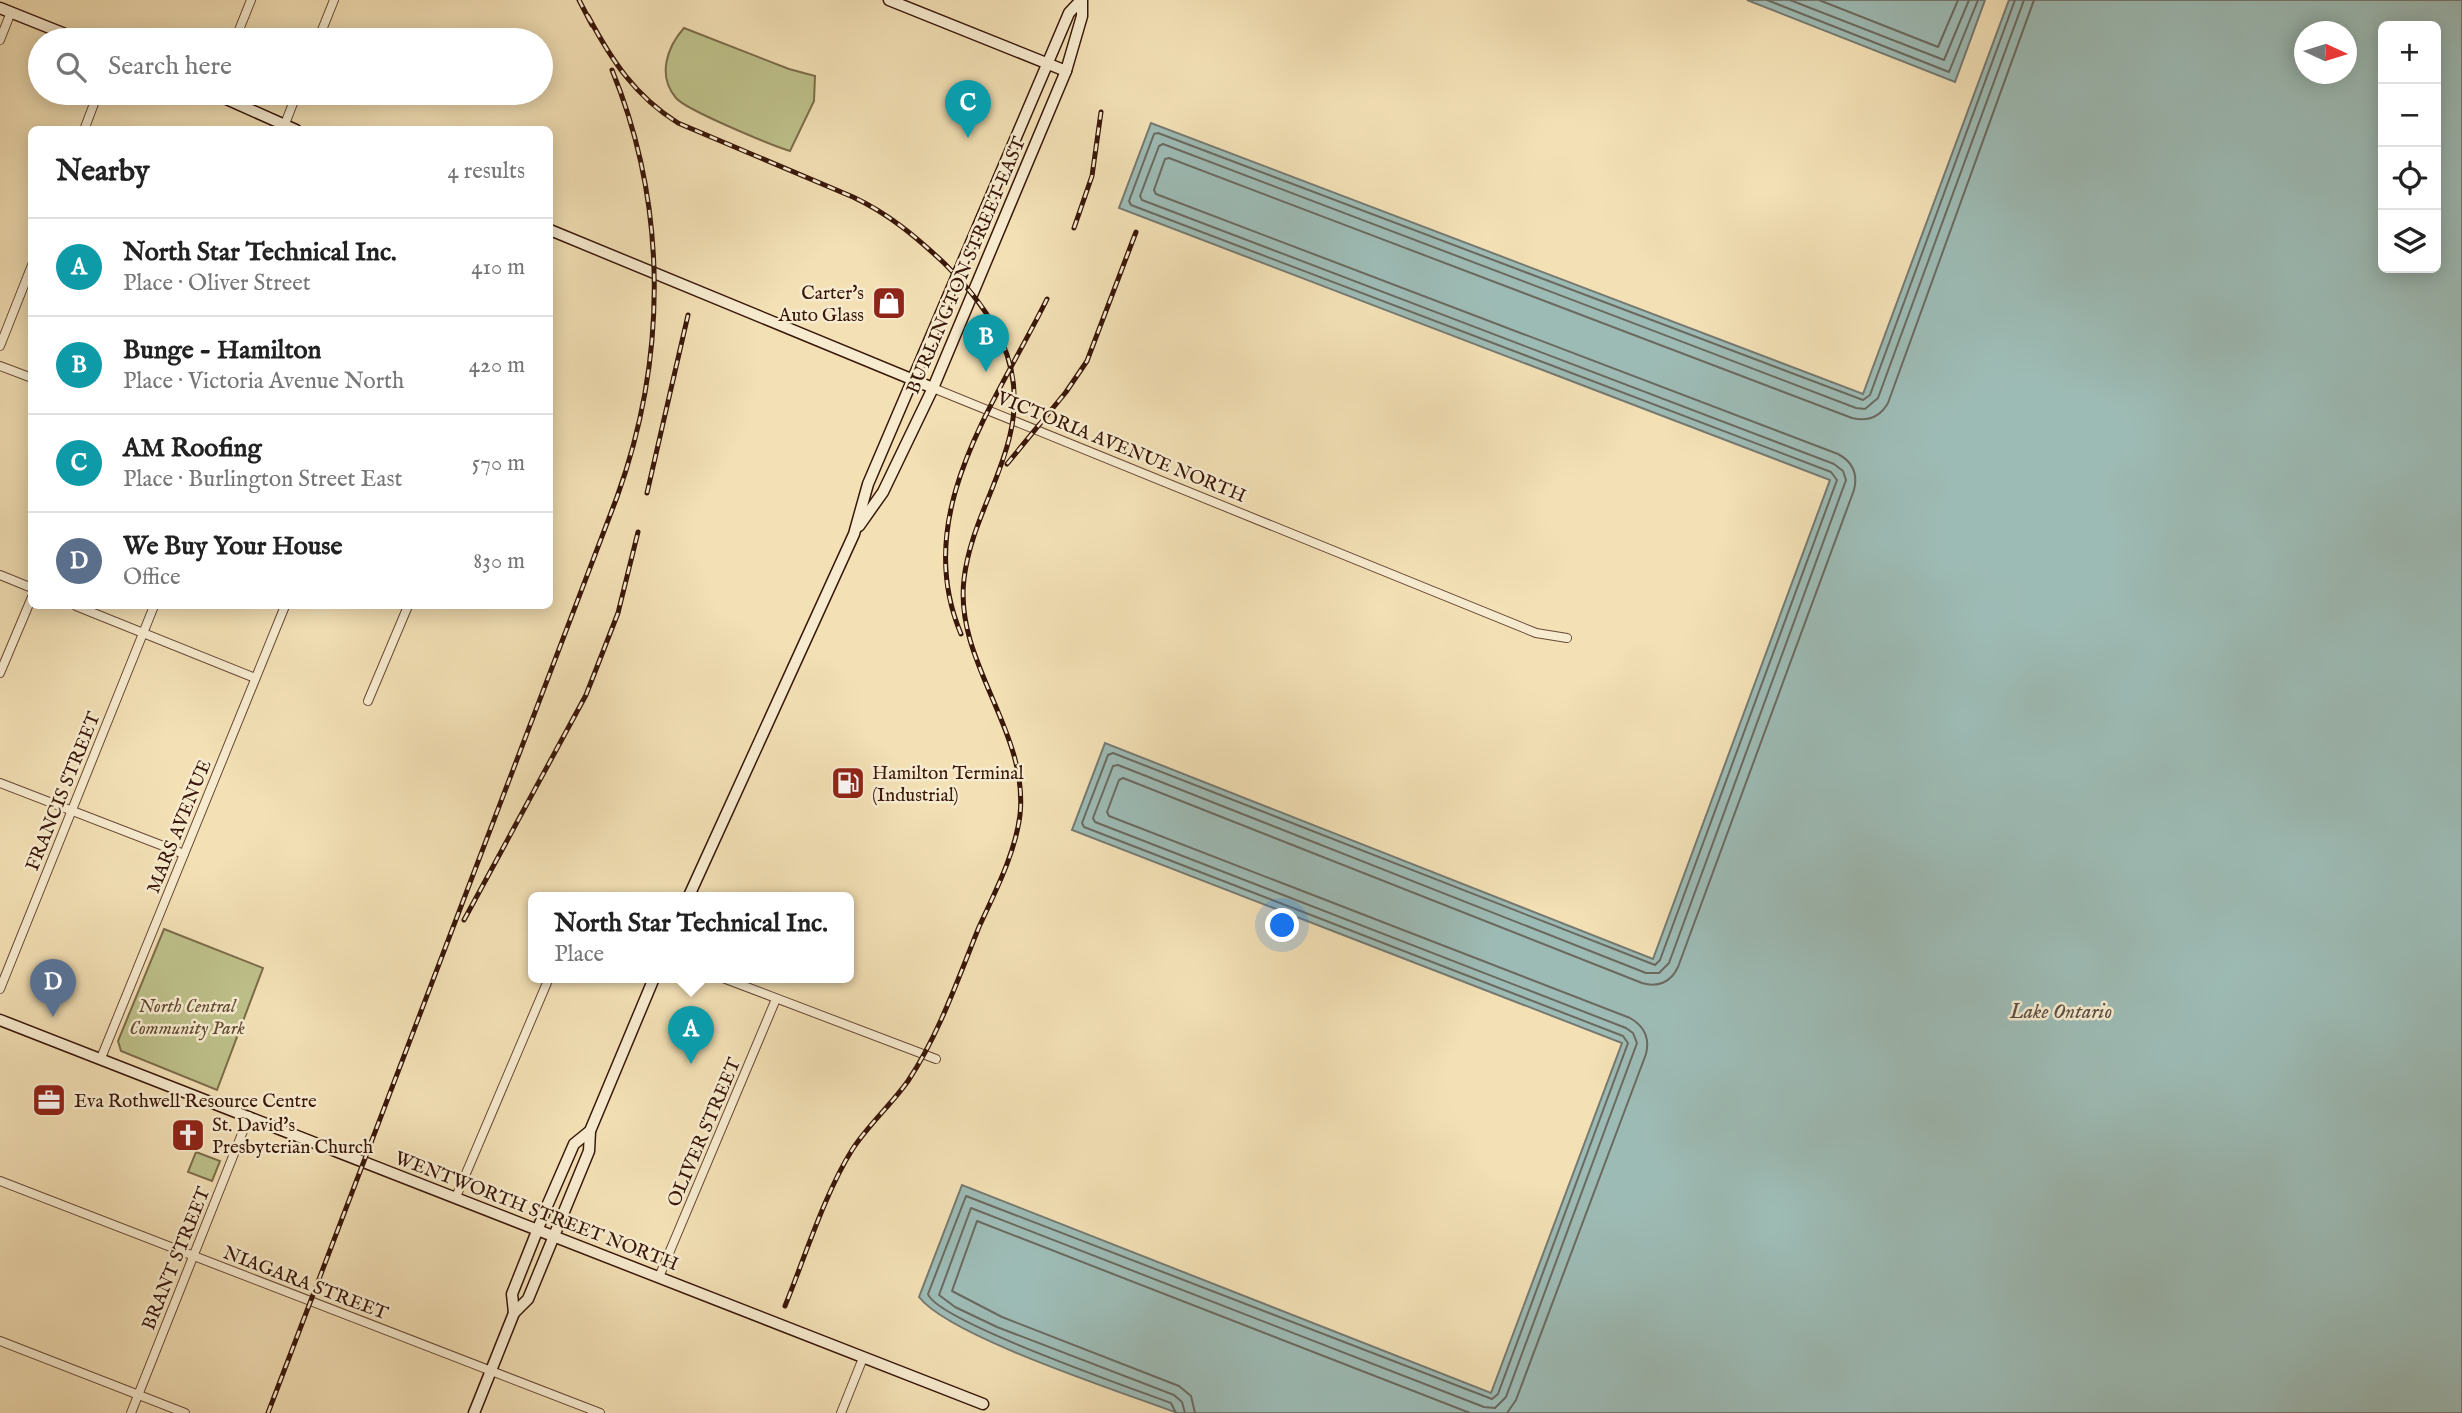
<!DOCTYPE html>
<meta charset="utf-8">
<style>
:root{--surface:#fff;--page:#f2f2f2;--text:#222;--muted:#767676;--line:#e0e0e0;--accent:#d93025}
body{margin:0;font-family:"IM FELL English",serif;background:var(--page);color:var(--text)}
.controls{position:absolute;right:21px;top:21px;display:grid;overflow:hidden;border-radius:10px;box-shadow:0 4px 18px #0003}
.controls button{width:63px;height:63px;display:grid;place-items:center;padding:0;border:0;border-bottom:2px solid var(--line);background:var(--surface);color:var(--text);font:35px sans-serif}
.compass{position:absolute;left:2294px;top:21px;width:63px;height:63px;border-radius:50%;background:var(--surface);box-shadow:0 4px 18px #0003;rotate:94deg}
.you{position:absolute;left:1283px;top:926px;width:24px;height:24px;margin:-18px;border:5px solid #fff;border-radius:50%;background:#1a73e8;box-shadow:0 0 0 10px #1a73e833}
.badge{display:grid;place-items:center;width:46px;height:46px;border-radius:50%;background:var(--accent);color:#fff;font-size:23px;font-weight:700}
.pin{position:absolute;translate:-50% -58px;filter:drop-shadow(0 2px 4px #0008)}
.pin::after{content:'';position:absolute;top:37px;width:24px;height:21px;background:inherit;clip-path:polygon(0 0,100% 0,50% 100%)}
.popup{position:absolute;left:528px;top:892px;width:326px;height:91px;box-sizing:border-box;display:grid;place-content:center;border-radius:10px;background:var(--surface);filter:drop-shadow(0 2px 5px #0005);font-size:23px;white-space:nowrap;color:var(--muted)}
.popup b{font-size:26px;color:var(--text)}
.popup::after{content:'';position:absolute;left:50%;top:100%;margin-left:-14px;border:14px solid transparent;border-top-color:var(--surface)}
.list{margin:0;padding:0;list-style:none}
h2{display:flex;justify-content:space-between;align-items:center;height:91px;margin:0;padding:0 28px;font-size:30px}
h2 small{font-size:23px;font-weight:400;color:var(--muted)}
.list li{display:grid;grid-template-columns:46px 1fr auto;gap:21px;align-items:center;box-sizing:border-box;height:98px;padding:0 28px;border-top:2px solid var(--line)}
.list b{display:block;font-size:26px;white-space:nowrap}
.list p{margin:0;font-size:23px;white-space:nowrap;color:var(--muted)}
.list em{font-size:23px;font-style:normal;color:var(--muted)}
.icon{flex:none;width:38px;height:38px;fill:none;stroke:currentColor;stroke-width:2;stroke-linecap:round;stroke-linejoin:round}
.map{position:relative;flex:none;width:2462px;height:1413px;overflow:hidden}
.search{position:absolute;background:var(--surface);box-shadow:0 4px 18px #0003;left:28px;top:28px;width:525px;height:77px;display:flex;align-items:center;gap:18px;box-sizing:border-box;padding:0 24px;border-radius:38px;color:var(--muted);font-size:26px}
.panel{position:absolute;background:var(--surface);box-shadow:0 4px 18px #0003;left:28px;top:126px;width:525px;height:483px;border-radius:10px}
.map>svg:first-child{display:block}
</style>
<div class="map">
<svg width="2462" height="1413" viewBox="0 0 2462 1413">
<rect width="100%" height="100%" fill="#f3e0b5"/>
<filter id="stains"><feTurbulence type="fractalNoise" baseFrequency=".00286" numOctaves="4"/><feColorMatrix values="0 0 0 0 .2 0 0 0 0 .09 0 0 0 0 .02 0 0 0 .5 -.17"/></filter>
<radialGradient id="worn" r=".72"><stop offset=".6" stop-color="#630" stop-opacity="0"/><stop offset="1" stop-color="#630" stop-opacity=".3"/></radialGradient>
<g fill="#bec18b" stroke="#7c6c4a" stroke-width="2">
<path d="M684 28 789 69 815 76 814 101 790 151C771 145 686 110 676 98 657 76 667 47 684 28Z"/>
<polygon points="164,929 263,968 217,1090 121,1051 118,1041"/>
<polygon points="196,1152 220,1161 212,1181 188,1172"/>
</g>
<g fill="#9dbbb5" stroke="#757971" stroke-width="2" fill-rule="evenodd">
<polygon points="1747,0 1985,0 1955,82"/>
<path d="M2009 0H2462V1413H1177C1122 1392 950 1337 919 1297L962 1185 1491 1393 1622 1043 1072 830 1105 743 1653 959 1830 480 1119 208 1151 123 1863 394ZM2383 26H2436V268H2383ZM2304 32H2346V74H2304Z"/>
</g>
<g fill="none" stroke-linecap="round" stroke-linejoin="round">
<g stroke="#6b6960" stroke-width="2">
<polyline points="1767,0 1949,72 1978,0"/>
<polyline points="1790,0 1944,60 1969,0"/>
<polyline points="1819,0 1938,47 1958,0"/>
<path d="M1176 1413 1171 1403C1134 1389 937 1321 928 1294L966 1196 1492 1399 1498 1394 1628 1043 1623 1036 1084 827 1082 823 1108 755 1113 753 1655 965 1660 960 1837 480 1831 472 1131 205 1129 201 1154 134 1158 133 1863 400 1870 395 2015 0"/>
<polyline points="1185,1413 1182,1402 1174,1395 997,1327 955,1307 939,1295 971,1208 1484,1407 1495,1408 1506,1397 1637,1043 1633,1033 1626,1028 1095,822 1093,818 1113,766 1118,765 1646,973 1659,973 1669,963 1846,480 1843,471 1834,464 1142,200 1140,196 1159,146 1163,144 1856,408 1865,409 1878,398 2024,0"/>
<polyline points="1195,1413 1191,1396 1179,1386 1002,1317 952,1291 977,1221 1470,1413"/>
<path d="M1507 1413 1516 1400 1646 1054C1650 1038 1644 1026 1630 1018L1109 816 1107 812 1119 780 1123 778 1642 983C1658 988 1671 982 1678 967L1854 490C1858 474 1853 462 1838 454L1156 194 1154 190 1165 159 1169 158 1852 418C1868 422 1880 417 1888 403L2034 0"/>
</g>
<g stroke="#684935" stroke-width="10">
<g id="street">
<polyline points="0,40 11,12"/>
<polyline points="235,40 251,0"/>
<polyline points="318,40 334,0"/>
<polyline points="283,129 297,93"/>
<polyline points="84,130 98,93"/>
<polyline points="0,346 32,265"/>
<polyline points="0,366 32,378"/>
<polyline points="933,388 1536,633 1567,638"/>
<polyline points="0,575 32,588"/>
<polyline points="76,606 255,678"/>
<polyline points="0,673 32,597"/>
<polyline points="368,701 408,606"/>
<polyline points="0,783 184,854"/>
<polyline points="723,978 936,1059"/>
<polyline points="0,989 154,606"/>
<polyline points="101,1058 285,606"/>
<polyline points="0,1181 600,1413"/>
<polyline points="456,1197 549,978"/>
<polyline points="659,1277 776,999"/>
<polyline points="0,1341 185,1413"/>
<polyline points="131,1413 249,1116"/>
<polyline points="841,1413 863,1358"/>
</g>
</g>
<g stroke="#39170a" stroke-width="13">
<g id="secondary">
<polyline points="889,0 1066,71"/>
<polyline points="0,8 80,40"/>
<polyline points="213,93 296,130"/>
<polyline points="550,230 933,388"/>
<polyline points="859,526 883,492 933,388 1066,71 1082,16 1082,0"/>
<polyline points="688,898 854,534 868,484 1069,13 1081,0"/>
<polyline points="0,1020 983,1404"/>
<polyline points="514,1313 512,1294 547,1206 574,1144 590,1131"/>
<polyline points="474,1413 514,1313 528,1299 589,1151 590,1131 654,978"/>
</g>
</g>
<use href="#street" stroke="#f7ebcf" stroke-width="8"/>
<use href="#secondary" stroke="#f7ebcf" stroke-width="10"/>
<g stroke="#39170a" stroke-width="5">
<g id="rail">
<polyline points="579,0 592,25"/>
<path d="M588 16C612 61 635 96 678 123L853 197C889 214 915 236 944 263 992 311 1027 364 1010 435 999 484 970 527 964 579 954 662 1029 731 1020 815 1015 854 995 892 979 927 958 979 939 1034 908 1081 891 1105 868 1125 852 1150 825 1193 805 1257 785 1306"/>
<polyline points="1074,228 1092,176 1101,112"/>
<polyline points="1007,464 1066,392 1087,361 1136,232"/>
<polyline points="647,493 688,315"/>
<path d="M961 634C910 514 996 403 1047 299"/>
<polyline points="464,920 586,695 618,613 638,532"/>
<path d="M268 1413 617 497C667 359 668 207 612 70"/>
</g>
</g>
<use href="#rail" stroke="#f7ebcf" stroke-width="2.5" stroke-dasharray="8" stroke-linecap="butt"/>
</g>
<defs>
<g id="shop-square" transform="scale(1.75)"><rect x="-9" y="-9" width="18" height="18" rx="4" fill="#8f2418" stroke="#f7ebcf"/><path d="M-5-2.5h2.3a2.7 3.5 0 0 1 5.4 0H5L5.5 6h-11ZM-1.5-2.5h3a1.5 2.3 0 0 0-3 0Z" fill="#fff"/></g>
<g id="fuel-square" transform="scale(1.75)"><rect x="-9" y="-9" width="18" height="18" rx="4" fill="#8f2418" stroke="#f7ebcf"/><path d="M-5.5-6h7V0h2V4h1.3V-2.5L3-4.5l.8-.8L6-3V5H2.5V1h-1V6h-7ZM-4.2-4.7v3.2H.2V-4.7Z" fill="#fff"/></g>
<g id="office-square" transform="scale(1.75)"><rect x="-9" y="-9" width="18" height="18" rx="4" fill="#8f2418" stroke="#f7ebcf"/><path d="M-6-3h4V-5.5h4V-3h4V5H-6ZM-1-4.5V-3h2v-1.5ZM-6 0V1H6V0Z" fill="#fff"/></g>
<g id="church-square" transform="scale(1.75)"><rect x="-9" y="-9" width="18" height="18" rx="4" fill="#8f2418" stroke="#f7ebcf"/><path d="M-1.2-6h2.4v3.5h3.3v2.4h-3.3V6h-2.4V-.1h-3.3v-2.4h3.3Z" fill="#fff"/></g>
</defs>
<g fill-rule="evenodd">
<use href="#shop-square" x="889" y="303"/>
<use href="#fuel-square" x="848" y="783"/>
<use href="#office-square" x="49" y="1100"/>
<use href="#church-square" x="188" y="1135"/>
</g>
<g text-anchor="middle" stroke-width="5" stroke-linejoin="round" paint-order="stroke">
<g font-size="19" fill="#39170a" stroke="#f7ebcf">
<text transform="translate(965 265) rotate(-67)" y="7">BURLINGTON STREET EAST</text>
<text transform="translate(1122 446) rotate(22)" y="7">VICTORIA AVENUE NORTH</text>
<text transform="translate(62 791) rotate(-68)" y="7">FRANCIS STREET</text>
<text transform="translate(178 826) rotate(-68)" y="7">MARS AVENUE</text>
<text transform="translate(703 1132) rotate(-67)" y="7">OLIVER STREET</text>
<text transform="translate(537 1210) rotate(21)" y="7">WENTWORTH STREET NORTH</text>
<text transform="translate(175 1258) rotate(-68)" y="7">BRANT STREET</text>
<text transform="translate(306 1282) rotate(21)" y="7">NIAGARA STREET</text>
</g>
<g font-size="19" fill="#39170a" stroke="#f7ebcf" text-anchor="start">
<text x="864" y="299" text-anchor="end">Carter's<tspan x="864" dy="22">Auto Glass</tspan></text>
<text x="872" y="779">Hamilton Terminal<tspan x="872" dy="22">(Industrial)</tspan></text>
<text x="74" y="1107">Eva Rothwell Resource Centre</text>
<text x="212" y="1131">St. David's<tspan x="212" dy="22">Presbyterian Church</tspan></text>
</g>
<g font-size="19" font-style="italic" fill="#614a31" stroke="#f7ebcf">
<text x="187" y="1012">North Central<tspan x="187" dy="22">Community Park</tspan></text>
</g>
<g font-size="21" font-style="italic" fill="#5c5046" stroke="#f7ebcf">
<text x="2061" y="1018">Lake Ontario</text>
</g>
</g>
<rect width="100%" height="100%" filter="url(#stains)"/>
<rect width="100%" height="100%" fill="url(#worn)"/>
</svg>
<div class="controls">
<button>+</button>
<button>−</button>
<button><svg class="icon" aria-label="locate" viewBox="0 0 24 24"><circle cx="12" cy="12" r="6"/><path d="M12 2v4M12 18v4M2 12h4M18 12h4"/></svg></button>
<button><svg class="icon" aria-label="layers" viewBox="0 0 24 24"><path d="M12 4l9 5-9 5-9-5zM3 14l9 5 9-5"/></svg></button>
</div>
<svg class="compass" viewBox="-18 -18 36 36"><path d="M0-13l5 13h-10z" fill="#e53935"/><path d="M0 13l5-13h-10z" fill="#767676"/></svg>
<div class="you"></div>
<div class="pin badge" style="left:691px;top:1064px;background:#0f9aa8">A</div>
<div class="popup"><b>North Star Technical Inc.</b>Place</div>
<div class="pin badge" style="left:986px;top:372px;background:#0f9aa8">B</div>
<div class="pin badge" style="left:968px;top:138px;background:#0f9aa8">C</div>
<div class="pin badge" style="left:53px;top:1017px;background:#5c6f8a">D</div>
<div class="search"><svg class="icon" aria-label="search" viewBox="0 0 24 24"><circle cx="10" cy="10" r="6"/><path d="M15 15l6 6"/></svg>Search here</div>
<section class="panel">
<h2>Nearby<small>4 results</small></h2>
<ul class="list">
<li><span class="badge" style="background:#0f9aa8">A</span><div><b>North Star Technical Inc.</b><p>Place · Oliver Street</p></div><em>410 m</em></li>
<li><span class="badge" style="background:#0f9aa8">B</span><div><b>Bunge - Hamilton</b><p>Place · Victoria Avenue North</p></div><em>420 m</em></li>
<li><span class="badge" style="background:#0f9aa8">C</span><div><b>AM Roofing</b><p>Place · Burlington Street East</p></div><em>570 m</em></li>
<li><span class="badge" style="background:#5c6f8a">D</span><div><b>We Buy Your House</b><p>Office</p></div><em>830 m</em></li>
</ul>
</section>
</div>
